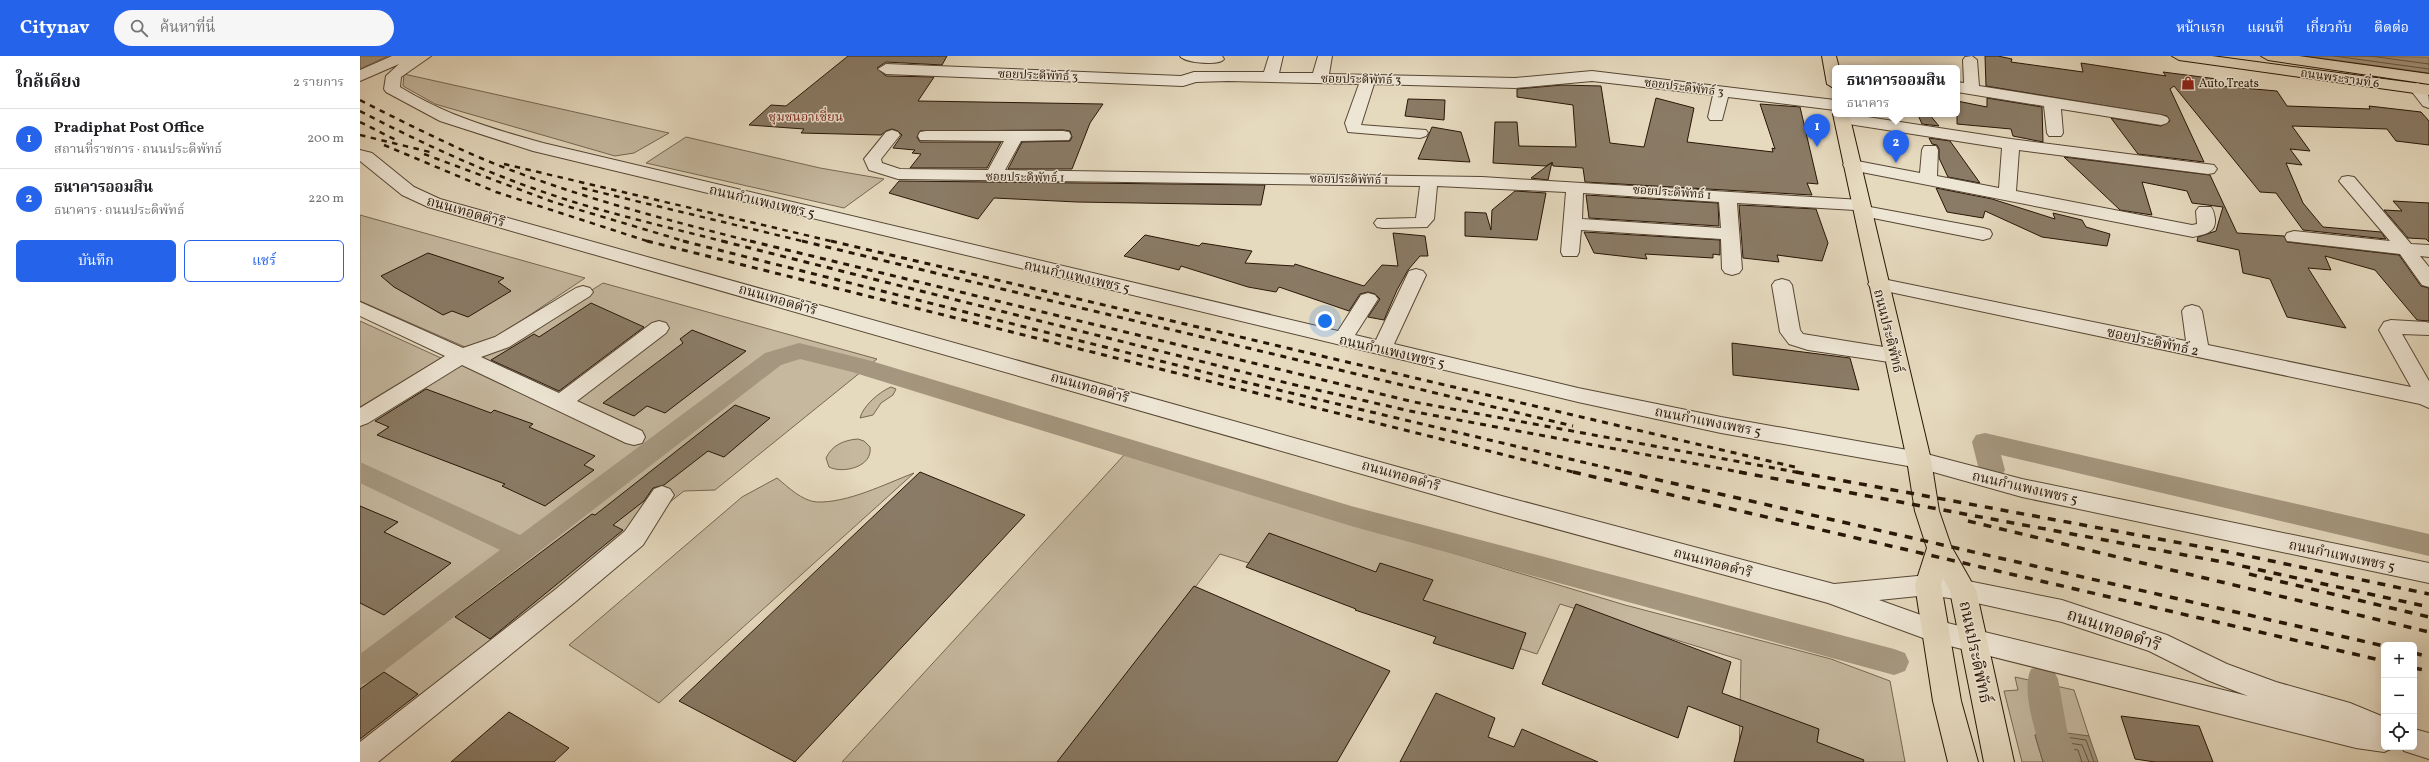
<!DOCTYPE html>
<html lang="th">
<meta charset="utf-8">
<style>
:root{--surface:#fff;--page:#f6f6f6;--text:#202124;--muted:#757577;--line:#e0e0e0;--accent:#2563eb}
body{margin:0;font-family:Vollkorn,"Noto Serif Thai",serif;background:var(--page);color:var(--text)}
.controls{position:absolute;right:12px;bottom:12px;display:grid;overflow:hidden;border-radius:6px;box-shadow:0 4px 16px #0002}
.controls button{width:36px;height:36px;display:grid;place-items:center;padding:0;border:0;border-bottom:1px solid var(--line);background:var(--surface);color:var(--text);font:20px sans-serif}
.you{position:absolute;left:965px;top:265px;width:14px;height:14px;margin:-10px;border:3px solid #fff;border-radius:50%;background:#1a73e8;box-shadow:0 0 0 6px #1a73e833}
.badge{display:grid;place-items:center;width:26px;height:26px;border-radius:50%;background:var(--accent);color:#fff;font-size:13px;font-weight:700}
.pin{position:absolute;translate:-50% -33px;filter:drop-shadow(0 1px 2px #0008)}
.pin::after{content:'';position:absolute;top:21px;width:14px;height:12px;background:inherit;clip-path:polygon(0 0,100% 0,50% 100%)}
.popup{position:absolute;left:1472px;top:9px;width:128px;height:52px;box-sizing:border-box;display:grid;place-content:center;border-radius:6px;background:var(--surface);filter:drop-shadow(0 1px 3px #0005);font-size:13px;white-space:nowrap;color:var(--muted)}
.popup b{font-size:15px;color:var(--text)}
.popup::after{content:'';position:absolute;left:50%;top:100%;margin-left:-8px;border:8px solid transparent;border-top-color:var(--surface)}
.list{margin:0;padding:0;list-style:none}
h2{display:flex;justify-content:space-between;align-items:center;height:52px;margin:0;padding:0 16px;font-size:17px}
h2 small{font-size:13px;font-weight:400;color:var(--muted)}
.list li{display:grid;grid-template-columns:26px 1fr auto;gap:12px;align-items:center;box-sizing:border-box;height:60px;padding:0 16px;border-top:1px solid var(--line)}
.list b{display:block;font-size:15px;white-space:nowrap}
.list p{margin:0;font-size:13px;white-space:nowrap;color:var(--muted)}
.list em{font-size:13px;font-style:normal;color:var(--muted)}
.actions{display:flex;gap:8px;padding:12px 16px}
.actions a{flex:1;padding:9px 0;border:1px solid var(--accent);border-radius:6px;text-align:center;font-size:14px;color:var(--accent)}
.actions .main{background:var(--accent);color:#fff}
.icon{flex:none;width:22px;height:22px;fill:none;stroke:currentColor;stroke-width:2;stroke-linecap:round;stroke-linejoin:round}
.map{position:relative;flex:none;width:2069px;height:706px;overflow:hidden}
header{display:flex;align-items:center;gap:24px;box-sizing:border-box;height:56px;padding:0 20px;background:var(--accent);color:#fff}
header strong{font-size:19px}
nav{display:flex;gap:22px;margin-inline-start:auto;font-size:14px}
.search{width:280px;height:36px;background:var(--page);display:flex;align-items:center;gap:10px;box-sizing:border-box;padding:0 14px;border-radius:22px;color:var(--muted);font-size:15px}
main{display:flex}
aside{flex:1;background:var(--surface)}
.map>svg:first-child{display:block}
</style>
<header>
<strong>Citynav</strong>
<div class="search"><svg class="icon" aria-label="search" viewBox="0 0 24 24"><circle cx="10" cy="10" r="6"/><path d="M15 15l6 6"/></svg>ค้นหาที่นี่</div>
<nav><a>หน้าแรก</a><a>แผนที่</a><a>เกี่ยวกับ</a><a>ติดต่อ</a></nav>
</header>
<main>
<aside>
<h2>ใกล้เคียง<small>2 รายการ</small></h2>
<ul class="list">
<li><span class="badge">1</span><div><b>Pradiphat Post Office</b><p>สถานที่ราชการ · ถนนประดิพัทธ์</p></div><em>200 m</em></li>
<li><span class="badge">2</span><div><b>ธนาคารออมสิน</b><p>ธนาคาร · ถนนประดิพัทธ์</p></div><em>220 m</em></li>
</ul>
<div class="actions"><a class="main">บันทึก</a><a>แชร์</a></div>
</aside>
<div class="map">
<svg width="2069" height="706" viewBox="0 0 2069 706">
<rect width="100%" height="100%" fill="#e5d9be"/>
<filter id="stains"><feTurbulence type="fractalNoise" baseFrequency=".005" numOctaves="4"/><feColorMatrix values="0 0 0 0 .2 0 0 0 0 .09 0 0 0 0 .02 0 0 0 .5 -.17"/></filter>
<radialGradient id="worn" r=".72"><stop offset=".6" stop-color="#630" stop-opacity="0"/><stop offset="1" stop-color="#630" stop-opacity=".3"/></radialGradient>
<g fill="#c5b89f" stroke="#766752">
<polygon points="44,18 309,77 274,97 255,100 75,48 43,30"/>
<polygon points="326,81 460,112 524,123 484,152 286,107"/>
<polygon points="0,159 225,222 137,281 105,291 0,245"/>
<polygon points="243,227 517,303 355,434 324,435 0,689 0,369 87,314 136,294"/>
<polygon points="0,265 81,302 0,351"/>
<path d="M531 331 536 333 533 339 521 347 513 359 500 362C503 350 519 336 531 331Z"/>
<path d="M498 383 504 385 510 391C513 411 483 418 469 411L466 402C472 389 484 384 498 383Z"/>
<polygon points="765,398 1265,549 1471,603 1530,625 1545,706 1379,706 1381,604 1200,548 1177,598 860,498 705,706 482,706"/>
<path d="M554 417 299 647 209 589 382 441 417 422C428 431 442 445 457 446 488 447 525 428 554 417Z"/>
<polygon points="1655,621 1714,634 1729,680 1675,679 1683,706 1662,706 1644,635 1658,634"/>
</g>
<g fill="#a5977f" stroke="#73634f">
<polygon points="0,0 28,0 0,13"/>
<polygon points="1945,0 2069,1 2069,17"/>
<polygon points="1684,674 1729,680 1738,706 1683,706 1675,679"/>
</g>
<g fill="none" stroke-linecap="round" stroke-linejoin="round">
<g stroke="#665642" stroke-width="1">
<polyline points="1974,0 2069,13"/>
<polyline points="2010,0 2069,8"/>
<polyline points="1686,706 1680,682 1685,678 1726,684 1734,706"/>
<polyline points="1691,706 1688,684 1722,689 1729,706"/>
<polyline points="1697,706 1695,693 1697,691 1718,694 1722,706"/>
</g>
<g fill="#a5977f" fill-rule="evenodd">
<polygon points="439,287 508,304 991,450 1534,593 1545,597 1549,606 1545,615 1534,619 991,470 492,316 440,303 421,309 11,625 0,629 0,598 140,494 0,427 0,406 160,479 405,297"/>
<polygon points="1625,377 2069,478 2069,500 1641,399 1645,414 1641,421 1632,424 1623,421 1619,414 1612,386 1616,379"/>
<path d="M1682 610 1693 613 1698 623 1707 674 1719 706H1685C1678 683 1660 636 1671 613Z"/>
</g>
</g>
<g fill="#8a7b66" stroke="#281606">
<polygon points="488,0 587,0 582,9 526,6 517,12 526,20 574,21 558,45 743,48 730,67 712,113 648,113 662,86 710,85 712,81 710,75 703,74 560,75 557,81 560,86 641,86 627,112 550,112 561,98 552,97 555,94 533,92 542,79 538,75 532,73 526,75 521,79 441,77 444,73 389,69 411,49 426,50"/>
<polygon points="1625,0 1638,0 1652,3 1651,6 1723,16 1721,7 1806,20 1803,16 1857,23 1860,30 1917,35 1927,50 2010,53 2009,50 2061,56 2069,65 2069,89 2036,85 2027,73 1932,70 1950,95 1930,93 1942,109 1926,107 1943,147 1963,171 2021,176 2026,183 1943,174 1916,137 1900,136 1814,30 1810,33 1844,106 1778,98 1751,62 1801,70 1810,65 1807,60 1626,30"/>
<polygon points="1202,29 1241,30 1250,87 1284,91 1296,42 1334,52 1327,86 1413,96 1412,92 1415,93 1400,48 1440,51 1458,128 1447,127 1452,139 1225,126 1223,112 1193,110 1192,106 1188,124 1171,122 1191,107 1186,110 1133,107 1135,66 1157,66 1159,90 1216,91 1213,49 1157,41 1157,33"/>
<polygon points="1627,42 1682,51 1683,86 1653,80 1651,73 1597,68 1597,45 1627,51"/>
<polygon points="1048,43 1085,44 1084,64 1045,60"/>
<polygon points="1559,58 1569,58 1579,70 1562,68 1558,59"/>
<polygon points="1072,71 1101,76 1110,106 1058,103"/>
<polygon points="1569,82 1590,85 1620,127 1588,121 1579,102 1579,93 1577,89 1572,88"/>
<polygon points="1704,101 1850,119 1877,177 1924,180 1927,186 2039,199 2061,230 2069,232 2069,265 2057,264 2015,214 1965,200 1971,214 1948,212 1986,272 1927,261 1910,223 1883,217 1879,194 1837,185 1838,181 1856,175 1863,151 1832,147 1827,135 1782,126 1792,159 1760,154"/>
<polygon points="539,125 905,129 901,149 717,146 634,142 618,163 529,137"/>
<polygon points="1576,132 1632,143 1695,163 1693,157 1722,164 1726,171 1750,178 1747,190 1682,181 1625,155 1623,162 1587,156"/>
<polygon points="1155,135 1186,137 1177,184 1105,180 1105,156 1126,157 1131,174 1132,154"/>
<polygon points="1226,139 1358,147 1359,170 1229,162"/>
<polygon points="2033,145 2069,147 2069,186 2066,183 2048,182 2024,154 2042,155"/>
<polygon points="1379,149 1456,153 1468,187 1462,205 1417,199 1419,206 1383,202"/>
<polygon points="1224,176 1360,184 1360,199 1353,198 1353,202 1285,198 1287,203 1234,197"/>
<polygon points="1033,177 1065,180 1068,200 1060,200 1048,214 1037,234 1024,264 1008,261 1020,243 1015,238 1008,236 1000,238 989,255 919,231 916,236 888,231 821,210 819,214 764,200 785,179 839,190 842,187 892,195 885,207 934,210 935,208 1004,230 1022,209 1038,210"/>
<polygon points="68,197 144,222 138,226 151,235 108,261 92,255 83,259 34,231 21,220"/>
<polygon points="231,247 284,271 199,335 131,304 174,278 179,281"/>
<polygon points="332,274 386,295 305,357 287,350 274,360 243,347 323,287 320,283"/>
<polygon points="1372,287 1490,302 1499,334 1373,319"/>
<polygon points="66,333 131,357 134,354 173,368 169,371 235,400 224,409 234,414 185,450 142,430 145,428 17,379 29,371 15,365"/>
<polygon points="375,349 410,362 364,401 348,395 304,429 293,432 284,445 253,469 263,474 130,583 95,561 232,458 235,459"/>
<polygon points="560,416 665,459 435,706 319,645"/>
<polygon points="0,450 38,466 24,476 91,507 24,559 0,547"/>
<polygon points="909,477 1016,516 1020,507 1073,524 1063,544 1166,577 1153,613 1073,587 1076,581 995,554 996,553 886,511"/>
<polygon points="834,530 1030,615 977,706 697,706"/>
<polygon points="1216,548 1371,606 1362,637 1459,673 1457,686 1504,704 1503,706 1374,706 1383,671 1328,650 1318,682 1182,628"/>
<polygon points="24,616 58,638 0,683 0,633"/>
<polygon points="1076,637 1135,662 1128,681 1154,691 1162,673 1238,706 1040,706"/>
<polygon points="149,656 209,692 194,706 91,706"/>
<polygon points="1761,660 1839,670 1853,706 1795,706 1775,703"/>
</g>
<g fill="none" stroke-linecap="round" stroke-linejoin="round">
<g stroke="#574734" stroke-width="2">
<g id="minor">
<path d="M32 0H71L41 21 40 31C85 59 133 73 183 87L978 275 1001 239 1008 237 1015 239 1018 243 995 279 1016 284 1049 215 1056 213 1063 215 1066 219 1034 288 1218 332 1361 361 1559 396 1662 423 2069 507V527L1662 441 1559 412 1361 377 1218 346 173 95 80 65 26 36 24 33 26 20 39 8 0 25V14Z"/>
<path d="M820 0H862L864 3C860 10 824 7 820 0Z"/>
<polygon points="909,0 923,0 919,17 953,17 958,0 972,0 969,18 1155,22 1232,15 1475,44 1475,54 1368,41 1362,64 1350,64 1348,61 1353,39 1232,25 1155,32 1014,28 1001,69 1066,74 1068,77 1066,80 1060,82 988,76 985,67 999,28 868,25 836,26 823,30 526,18 518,13 526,8 821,20 834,16 904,16"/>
<polygon points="1612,0 1617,4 1619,30 1801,59 1807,61 1809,64 1807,67 1801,69 1701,53 1703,77 1701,80 1689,80 1687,77 1684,50 1597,36 1597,26 1604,27 1603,4 1605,1"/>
<path d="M2057 27C2069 30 2069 41 2069 52L2063 50 2049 32Z"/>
<path d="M1488 58 1651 83 1854 109 1857 113 1854 117 1848 118 1659 94 1656 135 1832 169 1837 168 1836 155 1839 151H1851C1854 155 1854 158 1855 163 1856 177 1845 178 1833 181L1486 113 1483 109 1486 105 1492 104 1560 117 1562 94 1564 90H1576L1578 94 1577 120 1639 132 1642 92 1482 67 1476 65 1474 62 1476 59Z"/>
<path d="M532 74 538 76 540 79 521 103 522 107 540 113 628 114 644 85 560 84 558 80 560 76 566 75H703L709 76 711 80 709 84 661 85 645 114 1122 121 1502 144 1508 145 1510 151 1623 172 1630 174 1632 178 1630 182 1623 184 1503 160 1497 159 1495 154 1377 147 1382 213 1379 217 1372 219 1365 217 1362 213 1361 183 1221 174 1219 196 1217 200H1203L1201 196 1206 136 1077 130 1074 163 1067 171 1023 172 1017 171 1014 167 1017 163 1056 162 1060 130 538 123 509 114 504 103 526 76ZM1223 137 1359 146 1361 172 1222 163Z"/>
<path d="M0 94 12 97 54 131 80 143 1138 439 1474 528 1568 519 1603 524 1702 544 1807 579 1867 608 1916 626 1990 647 2024 661V691H2035L2024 696 1996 692 1574 586 1468 547 1138 457 68 151 42 139 0 105ZM1568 539 1603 544 1702 566 1789 595 1847 624 1888 640 1575 564 1519 544Z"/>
<polygon points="1988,120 1994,121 2051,188 2069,189 2069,201 2060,200 2069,211 2069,231 2062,229 2040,198 1927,185 1925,181 1927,177 1934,175 2030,185 1979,125 1982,121"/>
<polygon points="1518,222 1826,285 1822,255 1825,251 1832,249 1839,251 1842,255 1848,289 2051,331 2019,274 2024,266 2031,264 2066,266 2069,267 2069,279 2042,278 2069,325 2069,352 2060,348 1511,232 1508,228 1511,224"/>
<polygon points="1422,223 1429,225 1432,229 1440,274 1443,278 1536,293 1543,295 1546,300 1543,305 1536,307 1448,294 1429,288 1420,276 1412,229 1415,225"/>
<polygon points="223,230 230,232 233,236 230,240 149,291 121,301 199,337 292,267 299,265 306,267 309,272 306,277 217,345 282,375 285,381 282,387 274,389 266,387 102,309 8,367 0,370 0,352 85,300 0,260 0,246 103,292 135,281 216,232"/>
<polygon points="302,430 310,433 314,439 283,489 214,547 18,706 0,706 0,686 196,533 265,475 294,433"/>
<polygon points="2054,673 2069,677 2069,703 2044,695 2042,691 2054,691"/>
</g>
</g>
<g stroke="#281606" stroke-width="2">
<g id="major">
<polygon points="1462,0 1476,0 1479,12 1475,12 1475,33 1467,28"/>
<polygon points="1812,0 1852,0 2069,29 2069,39 1819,4"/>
<polygon points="1475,55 1475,58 1489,58 1571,404 1579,455 1591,490 1616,534 1654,706 1624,706 1590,535 1583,522 1581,529 1601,645 1618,706 1588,706 1573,645 1555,529 1567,492 1555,455 1547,404 1473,58"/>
</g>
</g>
<g stroke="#281606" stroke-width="2">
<polygon id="highway" points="1901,0 1939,0 2069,18 2069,28 1908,4"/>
</g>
<use href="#minor" fill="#eee6d5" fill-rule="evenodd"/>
<use href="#major" fill="#e5d9be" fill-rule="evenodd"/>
<use href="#highway" fill="#e5d9be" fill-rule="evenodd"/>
<g stroke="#281606" stroke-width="2.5" stroke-dasharray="5.5 5.5" stroke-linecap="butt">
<path d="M0 44C41 65 81 85 123 103 210 139 303 163 394 186"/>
<path d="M0 55C78 96 160 132 245 155 285 166 326 176 366 186"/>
<polyline points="0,66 36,84"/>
<polyline points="0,79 74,97"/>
<polyline points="24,89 136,136 290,186"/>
<polyline points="64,98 193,146 327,186"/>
<polyline points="144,108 475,186"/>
<polyline points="222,132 446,186"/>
</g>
<g stroke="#281606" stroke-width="3" stroke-dasharray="6 6" stroke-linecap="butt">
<polyline points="287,185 1217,417"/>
<polyline points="323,185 872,323 1269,417"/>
<polyline points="362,185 931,328 1050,355 1385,417"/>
<polyline points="390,185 1054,346 1441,417"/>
<polyline points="442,185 1213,370"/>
<polyline points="471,185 1439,412"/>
</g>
<g stroke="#281606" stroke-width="3.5" stroke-dasharray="8 8" stroke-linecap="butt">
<polyline points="1213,416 2024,605"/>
<polyline points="1264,416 2024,590"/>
<polyline points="1379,416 1868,507 2069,551"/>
<polyline points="1436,416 1864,495 2069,538"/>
<polyline points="1608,465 2069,576"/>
<polyline points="1889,518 2069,561"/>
<polyline points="2054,597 2069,601"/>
<polyline points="2054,612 2069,615"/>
</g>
</g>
<defs>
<g id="shop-bare" transform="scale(1.08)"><path d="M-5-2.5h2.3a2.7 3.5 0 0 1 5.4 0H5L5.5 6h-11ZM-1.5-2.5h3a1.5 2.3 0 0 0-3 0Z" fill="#8f2418" stroke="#eee6d5" stroke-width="2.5" paint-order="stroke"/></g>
</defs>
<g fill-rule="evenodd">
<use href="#shop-bare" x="1828" y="27"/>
</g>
<g text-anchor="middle" stroke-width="3" stroke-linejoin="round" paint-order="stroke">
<g font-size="12" fill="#281606" stroke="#eee6d5">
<text transform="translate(678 19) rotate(2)" y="4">ซอยประดิพัทธ์ 3</text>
<text transform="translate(1980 22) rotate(8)" y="4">ถนนพระรามที่ 6</text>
<text transform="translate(1001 23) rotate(1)" y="4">ซอยประดิพัทธ์ 3</text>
<text transform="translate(1324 31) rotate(7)" y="4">ซอยประดิพัทธ์ 3</text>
<text transform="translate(665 121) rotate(1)" y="4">ซอยประดิพัทธ์ 1</text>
<text transform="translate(989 123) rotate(1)" y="4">ซอยประดิพัทธ์ 1</text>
<text transform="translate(1312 136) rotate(4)" y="4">ซอยประดิพัทธ์ 1</text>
</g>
<g font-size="12" fill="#281606" stroke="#eee6d5" text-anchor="start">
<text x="1839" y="31">Auto Treats</text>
</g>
<g font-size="13" fill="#7a1f14" stroke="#eee6d5">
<text x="446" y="65">ชุมชนอาเซี่ยน</text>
</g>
<g font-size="14" fill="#281606" stroke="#eee6d5">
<text transform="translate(402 145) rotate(13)" y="5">ถนนกำแพงเพชร 5</text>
<text transform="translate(106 155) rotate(16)" y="5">ถนนเทอดดำริ</text>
<text transform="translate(717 220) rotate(13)" y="5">ถนนกำแพงเพชร 5</text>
<text transform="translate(418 243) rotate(16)" y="5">ถนนเทอดดำริ</text>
<text transform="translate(1529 275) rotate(76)" y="5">ถนนประดิพัทธ์</text>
<text transform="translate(1793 285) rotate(12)" y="5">ซอยประดิพัทธ์ 2</text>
<text transform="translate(1032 295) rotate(13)" y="5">ถนนกำแพงเพชร 5</text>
<text transform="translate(730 331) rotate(16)" y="5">ถนนเทอดดำริ</text>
<text transform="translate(1348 365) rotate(11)" y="5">ถนนกำแพงเพชร 5</text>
<text transform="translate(1041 419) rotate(16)" y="5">ถนนเทอดดำริ</text>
<text transform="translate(1665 431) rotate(13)" y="5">ถนนกำแพงเพชร 5</text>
<text transform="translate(1982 499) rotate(12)" y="5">ถนนกำแพงเพชร 5</text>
<text transform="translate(1353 506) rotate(15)" y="5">ถนนเทอดดำริ</text>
</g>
<g font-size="17" fill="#281606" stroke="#eee6d5">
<text transform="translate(1754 573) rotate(19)" y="6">ถนนเทอดดำริ</text>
<text transform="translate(1616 596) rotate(78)" y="6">ถนนประดิพัทธ์</text>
</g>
</g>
<rect width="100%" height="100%" filter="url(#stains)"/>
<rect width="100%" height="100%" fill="url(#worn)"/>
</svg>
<div class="controls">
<button>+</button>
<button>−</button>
<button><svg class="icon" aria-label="locate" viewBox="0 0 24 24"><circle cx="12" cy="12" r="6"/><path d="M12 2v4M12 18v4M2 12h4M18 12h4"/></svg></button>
</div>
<div class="you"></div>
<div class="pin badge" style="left:1457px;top:91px">1</div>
<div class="pin badge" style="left:1536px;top:107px">2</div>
<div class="popup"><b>ธนาคารออมสิน</b>ธนาคาร</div>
</div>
</main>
